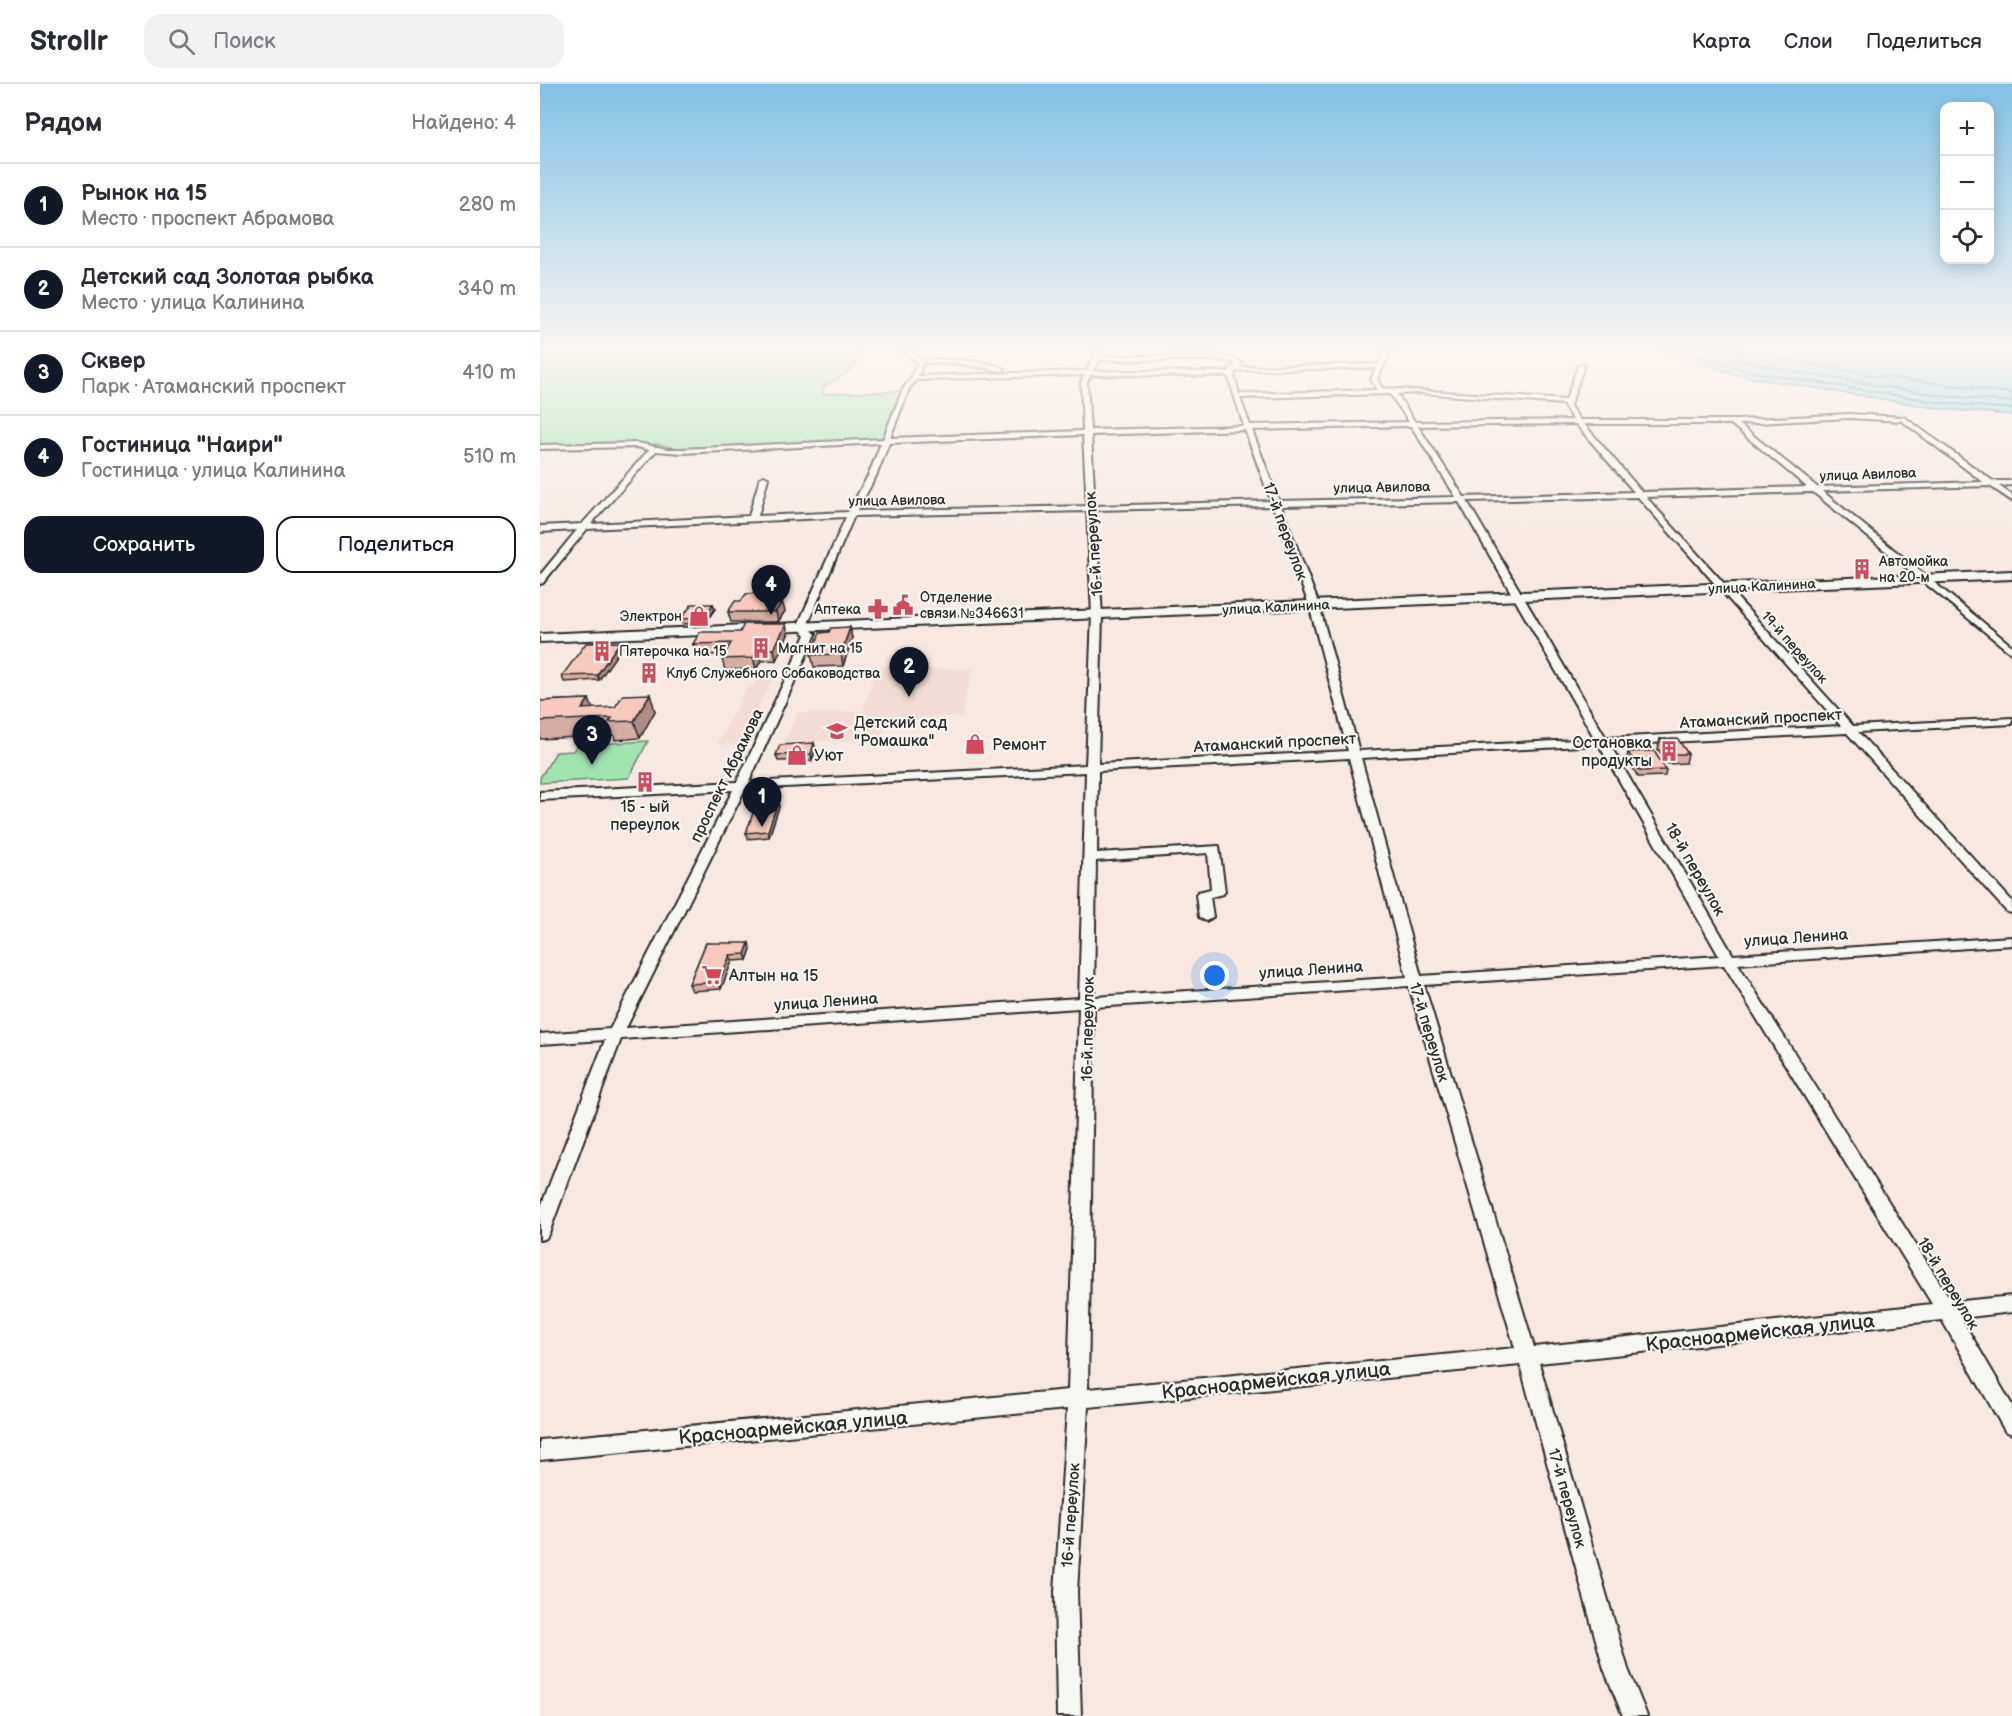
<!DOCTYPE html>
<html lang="ru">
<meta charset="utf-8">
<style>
:root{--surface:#fff;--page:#f2f2f3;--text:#2b2b33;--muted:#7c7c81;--line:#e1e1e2;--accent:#111827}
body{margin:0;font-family:"Balsamiq Sans",sans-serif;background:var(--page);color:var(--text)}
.controls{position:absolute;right:18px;top:18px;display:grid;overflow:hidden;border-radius:12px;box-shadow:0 3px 15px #0003}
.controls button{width:54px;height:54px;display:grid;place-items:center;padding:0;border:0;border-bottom:2px solid var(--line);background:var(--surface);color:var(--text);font:30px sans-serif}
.you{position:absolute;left:675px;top:892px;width:21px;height:21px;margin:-15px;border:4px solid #fff;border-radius:50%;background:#1a73e8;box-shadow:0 0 0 9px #1a73e833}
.badge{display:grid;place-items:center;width:39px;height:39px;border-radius:50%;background:var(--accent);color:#fff;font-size:20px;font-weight:700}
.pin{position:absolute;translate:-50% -50px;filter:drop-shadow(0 2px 3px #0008)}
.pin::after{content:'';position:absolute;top:32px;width:21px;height:18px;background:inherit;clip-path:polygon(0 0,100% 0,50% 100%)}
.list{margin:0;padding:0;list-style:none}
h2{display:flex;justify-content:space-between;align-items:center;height:78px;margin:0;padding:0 24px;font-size:26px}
h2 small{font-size:20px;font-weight:400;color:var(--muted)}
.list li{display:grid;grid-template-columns:39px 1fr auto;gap:18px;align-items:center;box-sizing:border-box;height:84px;padding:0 24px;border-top:2px solid var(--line)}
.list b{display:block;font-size:22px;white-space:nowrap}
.list p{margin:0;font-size:20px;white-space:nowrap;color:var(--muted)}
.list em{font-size:20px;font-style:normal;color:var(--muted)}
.actions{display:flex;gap:12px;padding:18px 24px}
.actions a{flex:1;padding:14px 0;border:2px solid var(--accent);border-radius:18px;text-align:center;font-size:21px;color:var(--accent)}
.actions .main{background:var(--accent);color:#fff}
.icon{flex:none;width:33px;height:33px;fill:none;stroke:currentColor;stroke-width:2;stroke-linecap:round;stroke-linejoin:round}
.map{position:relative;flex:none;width:1472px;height:1632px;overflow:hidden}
header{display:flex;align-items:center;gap:36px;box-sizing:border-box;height:84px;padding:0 30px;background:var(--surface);border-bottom:2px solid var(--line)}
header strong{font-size:28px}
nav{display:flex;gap:33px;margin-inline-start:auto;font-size:21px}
.search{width:420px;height:54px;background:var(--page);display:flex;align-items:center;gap:15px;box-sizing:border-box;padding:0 21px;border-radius:18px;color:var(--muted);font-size:22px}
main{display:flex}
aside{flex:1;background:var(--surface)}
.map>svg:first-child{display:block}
</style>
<header>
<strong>Strollr</strong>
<div class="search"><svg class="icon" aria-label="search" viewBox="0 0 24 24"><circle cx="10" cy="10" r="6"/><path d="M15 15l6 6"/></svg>Поиск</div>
<nav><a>Карта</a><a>Слои</a><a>Поделиться</a></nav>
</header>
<main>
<aside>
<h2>Рядом<small>Найдено: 4</small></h2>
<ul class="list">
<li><span class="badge">1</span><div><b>Рынок на 15</b><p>Место · проспект Абрамова</p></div><em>280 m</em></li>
<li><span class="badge">2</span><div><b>Детский сад Золотая рыбка</b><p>Место · улица Калинина</p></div><em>340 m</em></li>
<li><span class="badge">3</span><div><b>Сквер</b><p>Парк · Атаманский проспект</p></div><em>410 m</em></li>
<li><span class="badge">4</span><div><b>Гостиница &quot;Наири&quot;</b><p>Гостиница · улица Калинина</p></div><em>510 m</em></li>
</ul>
<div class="actions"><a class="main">Сохранить</a><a>Поделиться</a></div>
</aside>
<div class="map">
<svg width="1472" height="1632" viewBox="0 0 1472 1632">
<rect width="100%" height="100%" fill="#f7e9e2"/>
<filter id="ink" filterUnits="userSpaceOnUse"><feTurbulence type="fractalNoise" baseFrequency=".0167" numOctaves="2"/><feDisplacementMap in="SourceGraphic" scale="12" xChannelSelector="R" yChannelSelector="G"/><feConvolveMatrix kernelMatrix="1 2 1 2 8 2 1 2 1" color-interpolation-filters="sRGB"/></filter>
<g filter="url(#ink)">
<g fill="#f3dcd4">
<polygon points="386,580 384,585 432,584 422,632 345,638 342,655 244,659 257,629 323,627 336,583"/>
<polygon points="221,585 238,585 200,660 177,661 207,603 212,603"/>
</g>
<g fill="#a0e4b0" stroke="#66886e" stroke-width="1.5">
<path d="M0 263H324C322 282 300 294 284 302L283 310 361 307 343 355 148 366 117 360 0 361Z"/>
<polygon points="108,657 89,694 0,699 0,694 16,668 33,667 37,661"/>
</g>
<polygon fill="#87d6e3" stroke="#629299" stroke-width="1.5" points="1111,263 1472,263 1472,331 1402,325 1201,292"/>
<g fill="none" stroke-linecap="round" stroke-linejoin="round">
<g stroke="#506f75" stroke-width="1.5">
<polyline points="1134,263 1202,286 1403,319 1472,325"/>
<polyline points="1154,263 1199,276 1267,290 1404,312 1472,318"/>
<polyline points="1183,263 1330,291 1472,309"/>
</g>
<g stroke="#2b2b2b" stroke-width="4">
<path id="street" d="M356 263C368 262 374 274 386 275 409 277 444 274 465 285L462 287 413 279H383L378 292 547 287 557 263H563L561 272H679L693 274 702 279 701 283 838 280 847 263H853L837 295 842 304 1026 316 1038 282 1041 280 1044 282 1030 322 1040 336H1196L1309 330 1364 333 1453 397H1472V401L1459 402 1472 411V417L1450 402 1282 407 1472 562V570L1273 408 1106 413 1313 642 1472 634V640L1318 648 1472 817V829L1467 828 1307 649 1070 661 1193 871 1472 853V861L1198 880 1412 1218 1472 1212V1228L1421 1234 1472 1321V1350L1465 1347 1402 1236 999 1279 1088 1585 1107 1632H1083L1064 1585 980 1281 548 1323 537 1508 541 1632H517L515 1508 527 1325 0 1376V1356L528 1306 539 924 81 955 9 1149 6 1154 0 1156V1125L65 956 0 960V950L70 945 193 706 0 716V708L197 698 266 551 257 543 306 433 47 445 3 499 0 500V491L37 446 0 448V442L42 440 109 366 97 363 0 365V361L97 359 127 365H142L343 355 363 305 371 294 378 278ZM559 276H679L690 277 696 280 689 285V288L553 287ZM836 284 831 295 837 306 699 310 694 290 697 287 704 286ZM545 291 541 298 543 347 350 354 369 305 376 296ZM551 291 688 292 704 342 550 346 547 298ZM880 309 1024 320V322L1033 336 875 338 857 310ZM850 310 869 338 710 341 700 314ZM1309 334 1362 337 1443 398 1277 403 1199 340ZM1036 340 1094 408 924 413 878 342ZM1044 340H1191L1267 403 1102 408ZM871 342 916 413 739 417 712 346ZM705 346 731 417 555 422 551 351ZM543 351 547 422 317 427 337 390 349 359ZM341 359 329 390 308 428 218 432 228 394 224 392 220 394 209 432 51 440 116 367 142 369ZM1098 413 1301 642 1066 654 927 417ZM919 418 1055 655 819 667 779 521 741 422ZM733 422 769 521 808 667 558 680 562 531 555 426ZM547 427 552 531 546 681 209 698 276 550 267 542 314 432ZM1059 661 1179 872 881 892 821 674ZM809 674 867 893 554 913 556 777 668 769 671 805 658 808 656 811 659 833 666 837 673 833 670 813 683 810 685 807 679 762 557 769 558 687ZM546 688 539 914 86 944 205 705ZM1184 881 1392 1220 994 1263 884 901ZM869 902 975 1264 548 1305 554 923Z"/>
</g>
<g stroke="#2b2b2b" stroke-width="4">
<polygon id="secondary" points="1472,487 1472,495 0,558 0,550"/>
</g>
<use href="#street" fill="#f6f6f2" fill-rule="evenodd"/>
<use href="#secondary" fill="#f6f6f2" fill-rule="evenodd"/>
</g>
<g fill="#d5aea3" stroke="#2b2b2b" stroke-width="1.5">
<polygon points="222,513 232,513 232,515 236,517 245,527 238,538 191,538 188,528 201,517"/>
<polygon points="173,520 175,525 165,539 143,540 141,535"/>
<polygon points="310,543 312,555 303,582 274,583 271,571 289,548"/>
<polygon points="248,551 236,576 221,577 216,585 185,586 182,575 184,571 156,571 153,560"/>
<polygon points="80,558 82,563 59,596 24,598 22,592"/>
<polygon points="49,615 52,625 115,627 100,654 75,656 74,651 0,655 0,617"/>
<polygon points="1120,655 1148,670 1146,679 1128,680 1118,665"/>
<polygon points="276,665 272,676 238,677 236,671"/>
<polygon points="1088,668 1126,686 1125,692 1098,693 1087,674"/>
<polygon points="238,717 239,723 229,753 208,755 206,749"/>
<polygon points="166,859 211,865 207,876 192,877 181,905 152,907 149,900"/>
</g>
<g fill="#ae8d85" stroke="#2b2b2b" stroke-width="1.5">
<polygon points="235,515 238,524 242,517 245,527 238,538 234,517"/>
<polygon points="173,520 175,525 165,539 163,534"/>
<polygon points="246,540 248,551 236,576 234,565"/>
<polygon points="310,543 312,555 303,582 301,570"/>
<polygon points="80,558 82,563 59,596 57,591"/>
<polygon points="218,565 221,577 216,585 213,574"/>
<polygon points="110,610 115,627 100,654 94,637"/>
<polygon points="49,615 55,631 42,625"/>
<polygon points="274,659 276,665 272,676 271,670"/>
<polygon points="238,717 239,723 229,753 228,747"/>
<polygon points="209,859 211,865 207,876 205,870"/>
<polygon points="190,871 192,877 181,905 179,898"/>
</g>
<g fill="#f8cabe" stroke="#2b2b2b" stroke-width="1.5">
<polygon points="219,509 222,513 232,513 230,515 235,515 234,517 242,517 235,528 188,528 195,517 201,517 206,510"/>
<polygon points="152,520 173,520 163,534 141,535"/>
<polygon points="204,540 246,540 234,565 218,565 213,574 182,575 191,559 153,560 160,548 200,548"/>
<polygon points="310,543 301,570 271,571 280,549 289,548 291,544"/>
<polygon points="80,558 57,591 22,592 46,559"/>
<polygon points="110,610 94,637 69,638 72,634 0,637 0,617 49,615 42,625 75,623 83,611"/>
<polygon points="1120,655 1138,655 1148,670 1130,670"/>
<polygon points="274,659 271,670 236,671 240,661"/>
<polygon points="1114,667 1126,686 1099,687 1088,668"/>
<polygon points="238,717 228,747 206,749 217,718"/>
<polygon points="166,859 209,859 205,870 190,871 179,898 149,900"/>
</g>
</g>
<linearGradient id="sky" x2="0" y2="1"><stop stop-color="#81c2e6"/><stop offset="0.54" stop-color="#fbf5f2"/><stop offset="1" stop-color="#fbf5f2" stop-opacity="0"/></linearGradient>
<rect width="1472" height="491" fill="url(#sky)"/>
<defs>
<g id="building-bare" transform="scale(1.62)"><path d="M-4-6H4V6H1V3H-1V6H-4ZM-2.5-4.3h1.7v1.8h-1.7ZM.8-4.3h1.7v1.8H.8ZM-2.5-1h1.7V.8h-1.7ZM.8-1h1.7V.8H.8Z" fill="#d1495b" stroke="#f6f6f2" stroke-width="2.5" paint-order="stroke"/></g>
<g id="civic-bare" transform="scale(1.62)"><path d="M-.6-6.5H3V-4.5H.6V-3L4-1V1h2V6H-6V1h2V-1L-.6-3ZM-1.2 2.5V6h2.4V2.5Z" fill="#d1495b" stroke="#f6f6f2" stroke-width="2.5" paint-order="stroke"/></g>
<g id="pharmacy-bare" transform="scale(1.62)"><path d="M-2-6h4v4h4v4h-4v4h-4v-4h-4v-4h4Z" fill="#d1495b" stroke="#f6f6f2" stroke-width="2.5" paint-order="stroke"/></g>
<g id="shop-bare" transform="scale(1.62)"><path d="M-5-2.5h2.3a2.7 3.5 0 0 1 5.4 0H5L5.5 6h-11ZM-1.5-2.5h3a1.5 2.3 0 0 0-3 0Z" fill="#d1495b" stroke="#f6f6f2" stroke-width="2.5" paint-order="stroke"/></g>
<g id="school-bare" transform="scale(1.62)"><path d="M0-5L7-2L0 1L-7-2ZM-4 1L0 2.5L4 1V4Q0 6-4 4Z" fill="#d1495b" stroke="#f6f6f2" stroke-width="2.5" paint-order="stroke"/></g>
<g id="supermarket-bare" transform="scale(1.62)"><path d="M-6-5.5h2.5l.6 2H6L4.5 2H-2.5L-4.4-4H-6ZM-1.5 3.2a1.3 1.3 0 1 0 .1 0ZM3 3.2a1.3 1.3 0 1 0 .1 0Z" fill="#d1495b" stroke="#f6f6f2" stroke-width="2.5" paint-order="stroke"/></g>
</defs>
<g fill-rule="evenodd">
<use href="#building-bare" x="1322" y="485"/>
<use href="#civic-bare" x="363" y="521"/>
<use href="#pharmacy-bare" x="338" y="525"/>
<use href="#shop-bare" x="159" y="532"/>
<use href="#building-bare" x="221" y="564"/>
<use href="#building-bare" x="62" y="567"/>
<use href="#building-bare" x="109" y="589"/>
<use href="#school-bare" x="297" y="647"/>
<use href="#shop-bare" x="435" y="660"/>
<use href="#building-bare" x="1129" y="667"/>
<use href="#shop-bare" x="257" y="671"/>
<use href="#building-bare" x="105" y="698"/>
<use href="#supermarket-bare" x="172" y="891"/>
</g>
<g text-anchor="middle" stroke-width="4.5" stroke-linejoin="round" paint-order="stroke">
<g font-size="14" fill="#2b2b2b" stroke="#f6f6f2">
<text transform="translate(1328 390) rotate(-2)" y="5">улица Авилова</text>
<text transform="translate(842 403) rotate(-1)" y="5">улица Авилова</text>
<text transform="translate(357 416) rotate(-1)" y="5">улица Авилова</text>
<text transform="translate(1222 502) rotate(-3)" y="5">улица Калинина</text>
<text transform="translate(736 523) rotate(-3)" y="5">улица Калинина</text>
<text transform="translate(1255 563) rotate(48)" y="5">19-й переулок</text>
</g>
<g font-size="14" fill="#2b2b2b" stroke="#f6f6f2" text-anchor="start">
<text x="1339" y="482">Автомойка<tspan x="1339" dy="16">на 20-м</tspan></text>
<text x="380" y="518">Отделение<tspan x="380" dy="16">связи №346631</tspan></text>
<text x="321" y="530" text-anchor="end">Аптека</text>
<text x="142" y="537" text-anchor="end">Электрон</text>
<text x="238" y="569">Магнит на 15</text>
<text x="79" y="572">Пятерочка на 15</text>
<text x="126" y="594">Клуб Служебного Собаководства</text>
</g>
<g font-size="16" fill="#2b2b2b" stroke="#f6f6f2">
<text transform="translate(746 447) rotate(70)" y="6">17-й переулок</text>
<text transform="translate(553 460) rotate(-94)" y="6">16-й переулок</text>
<text transform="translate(1221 634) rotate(-3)" y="6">Атаманский проспект</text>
<text transform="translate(735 658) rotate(-3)" y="6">Атаманский проспект</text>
<text transform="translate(186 691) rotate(-64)" y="6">проспект Абрамова</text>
<text transform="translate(1156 785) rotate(60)" y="6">18-й переулок</text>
<text transform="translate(1256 853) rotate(-4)" y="6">улица Ленина</text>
<text transform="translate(771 885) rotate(-4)" y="6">улица Ленина</text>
<text transform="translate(286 917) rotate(-4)" y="6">улица Ленина</text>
<text transform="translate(547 945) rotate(-89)" y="6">16-й переулок</text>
<text transform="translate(890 948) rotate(73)" y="6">17-й переулок</text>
<text transform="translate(1409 1199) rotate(59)" y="6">18-й переулок</text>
<text transform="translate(1028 1414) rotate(74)" y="6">17-й переулок</text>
<text transform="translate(530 1431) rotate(-86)" y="6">16-й переулок</text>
</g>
<g font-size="16" fill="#2b2b2b" stroke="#f6f6f2" text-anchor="start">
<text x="314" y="644">Детский сад<tspan x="314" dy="18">"Ромашка"</tspan></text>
<text x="1112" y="664" text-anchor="end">Остановка<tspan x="1112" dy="18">продукты</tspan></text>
<text x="452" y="666">Ремонт</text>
<text x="274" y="677">Уют</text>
<text x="105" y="728" text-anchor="middle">15 - ый<tspan x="105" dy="18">переулок</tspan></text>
<text x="189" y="897">Алтын на 15</text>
</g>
<g font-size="20" fill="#2b2b2b" stroke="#f6f6f2">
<text transform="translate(1220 1248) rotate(-6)" y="7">Красноармейская улица</text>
<text transform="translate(736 1296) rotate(-6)" y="7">Красноармейская улица</text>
<text transform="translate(253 1343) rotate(-5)" y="7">Красноармейская улица</text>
</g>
</g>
</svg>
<div class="controls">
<button>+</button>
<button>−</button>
<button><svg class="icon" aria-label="locate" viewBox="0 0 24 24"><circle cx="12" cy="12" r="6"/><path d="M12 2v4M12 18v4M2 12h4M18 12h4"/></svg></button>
</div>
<div class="you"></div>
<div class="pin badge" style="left:222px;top:743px">1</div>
<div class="pin badge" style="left:369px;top:613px">2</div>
<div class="pin badge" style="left:52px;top:681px">3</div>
<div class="pin badge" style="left:231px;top:531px">4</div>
</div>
</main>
